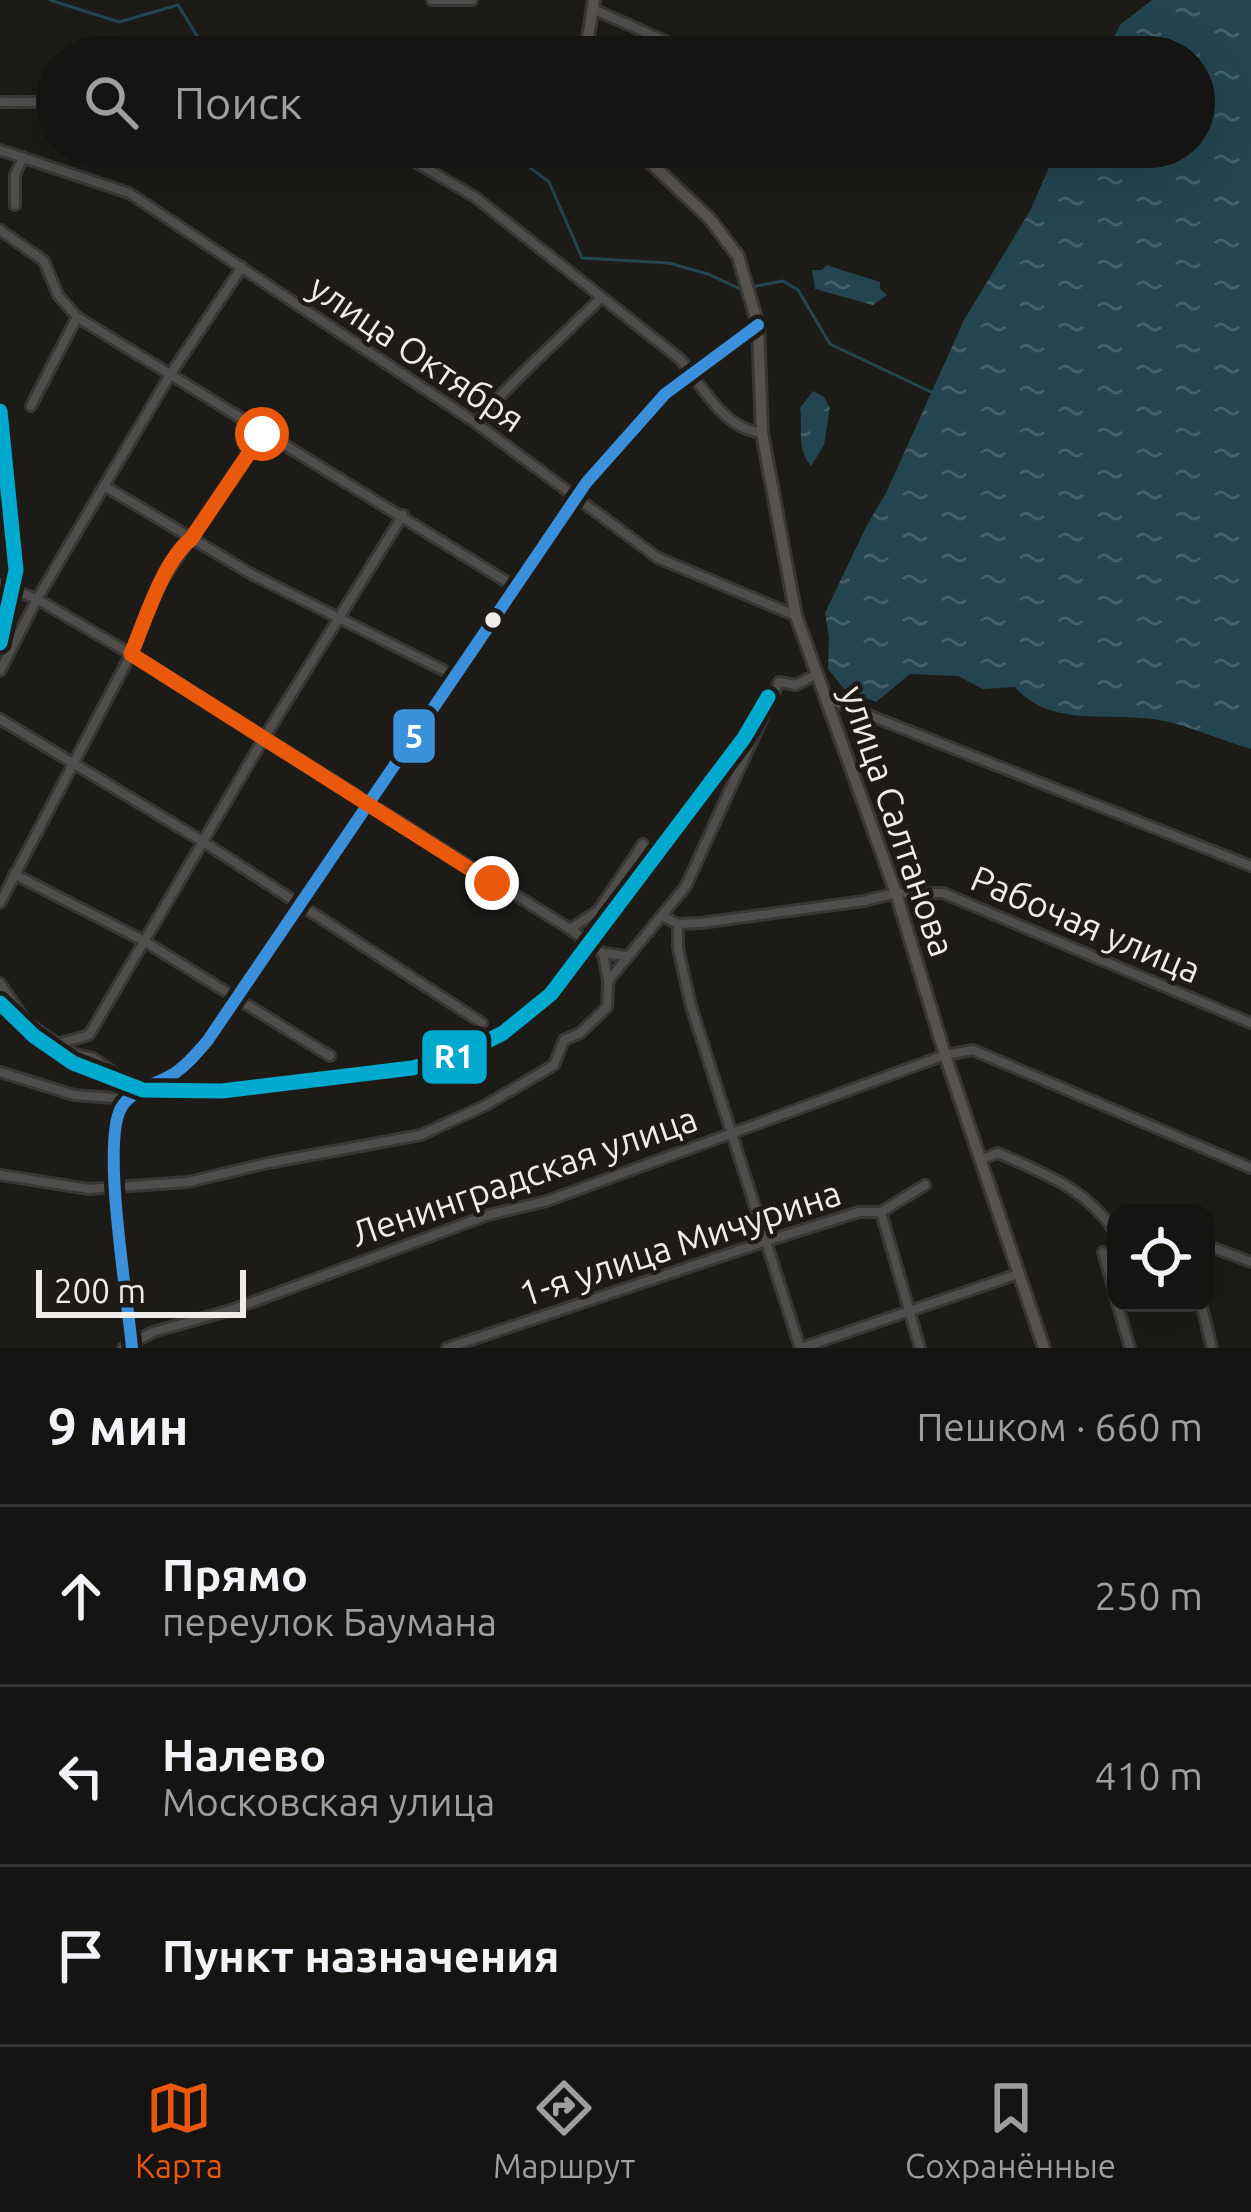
<!DOCTYPE html>
<html lang="ru">
<meta charset="utf-8">
<style>
:root{--surface:#161412;--page:#1f1d1b;--text:#f1f3f6;--muted:#9e9e9f;--line:#353332;--accent:#ea580c}
body{margin:0;font-family:Ubuntu,sans-serif;background:var(--page);color:var(--text)}
.controls{position:absolute;right:36px;bottom:36px;display:grid;overflow:hidden;border-radius:24px;box-shadow:0 12px 48px #0002}
.controls button{width:108px;height:108px;display:grid;place-items:center;padding:0;border:0;border-bottom:3px solid var(--line);background:var(--surface);color:var(--text);font:60px sans-serif}
.scale{position:absolute;left:36px;bottom:30px;width:210px;box-sizing:border-box;padding-left:12px;border:6px solid #efecea;border-top:0;font-size:33px;line-height:42px;white-space:nowrap;color:#efecea;-webkit-text-stroke:9px #1e1b17;paint-order:stroke}
.stop{position:absolute;width:36px;height:36px;margin:-27px;border:9px solid #ea580c;border-radius:50%;background:#fff}
.stop.end{background:#ea580c;border-color:#fff;box-shadow:0 3px 12px #0008}
.list{margin:0;padding:0;list-style:none}
h2{display:flex;justify-content:space-between;align-items:center;height:156px;margin:0;padding:0 48px;font-size:51px}
h2 small{font-size:39px;font-weight:400;color:var(--muted)}
.list li{display:grid;grid-template-columns:78px 1fr auto;gap:36px;align-items:center;box-sizing:border-box;height:180px;padding:0 48px;border-top:3px solid var(--line)}
.list b{display:block;font-size:45px;white-space:nowrap}
.list p{margin:0;font-size:39px;white-space:nowrap;color:var(--muted)}
.list em{font-size:39px;font-style:normal;color:var(--muted)}
.icon{flex:none;width:66px;height:66px;fill:none;stroke:currentColor;stroke-width:2;stroke-linecap:round;stroke-linejoin:round}
.map{position:relative;flex:none;width:1251px;height:1348px;overflow:hidden}
.search{position:absolute;background:var(--surface);box-shadow:0 12px 48px #0002;left:36px;right:36px;top:36px;height:132px;display:flex;align-items:center;gap:30px;box-sizing:border-box;padding:0 42px;border-radius:66px;color:var(--muted);font-size:45px}
.sheet{height:696px;background:var(--surface)}
nav{display:flex;justify-content:space-around;align-items:center;box-sizing:border-box;height:168px;border-top:3px solid var(--line);background:var(--surface);font-size:33px;color:var(--muted)}
nav a{display:grid;justify-items:center;gap:6px}
nav .on{color:var(--accent)}
.map>svg:first-child{display:block}
</style>
<div class="map">
<svg width="1251" height="1348" viewBox="0 0 1251 1348">
<defs>
<pattern id="water-ripples" width="26" height="14" patternUnits="userSpaceOnUse" patternTransform="scale(3)"><rect width="26" height="14" fill="#234550"/><path d="M2 4q2-2 4 0t4 0M15 11q2-2 4 0t4 0" fill="none" stroke="#436069"/></pattern>
</defs>
<rect width="100%" height="100%" fill="#1d1b18"/>
<g fill="url(#water-ripples)">
<path d="M1152 0H1251V749C1224 741 1196 729 1169 722 1118 709 1053 731 1015 687L983 689 958 676 910 674 876 702 845 690 828 669 829 636 825 613 866 527 887 491 964 320 1030 211 1058 147H1194V57H1103L1121 24Z"/>
<path d="M827 265C843 271 862 276 880 282V289L887 295 873 305 815 289 812 270H822Z"/>
<path d="M813 391 824 397 830 408 824 445 811 466C796 449 803 429 800 408Z"/>
</g>
<g fill="none" stroke-linecap="round" stroke-linejoin="round">
<g stroke="#234550" stroke-width="3">
<polyline points="50,0 119,22 178,5 210,57"/>
<polyline points="502,147 549,182 582,258 669,263 708,274 740,289"/>
<polyline points="750,287 783,281 798,290 830,344 931,392"/>
</g>
<g stroke="#393736" stroke-width="14">
<g id="minor">
<polyline points="432,0 472,0"/>
<polyline points="593,9 701,57"/>
<polyline points="0,102 57,102"/>
<path d="M331 147 412 160 475 197 680 359C703 386 723 429 762 433"/>
<polyline points="0,150 129,193 476,423 658,558 794,615"/>
<polyline points="15,205 15,175 23,157"/>
<polyline points="0,230 44,261 58,295 77,317 517,588"/>
<polyline points="31,406 77,317"/>
<path d="M476 423C514 378 559 340 601 298"/>
<polyline points="106,487 253,575 457,677"/>
<polyline points="0,585 37,599 131,654 570,929 603,953 626,956"/>
<polyline points="0,671 37,599 170,375 242,267"/>
<polyline points="828,699 1251,866"/>
<polyline points="0,719 202,841 482,1023"/>
<polyline points="14,874 144,941 330,1056"/>
<polyline points="0,903 131,654 159,585 261,434"/>
<polyline points="662,916 678,924 701,923 864,901 896,893 943,893 1251,1023"/>
<polyline points="678,924 678,948 691,1006 800,1348"/>
<polyline points="570,929 598,911 643,844"/>
<polyline points="603,953 608,981"/>
<polyline points="0,983 26,1022 71,1053 93,1058 120,1077 147,1088"/>
<polyline points="58,1044 89,1035 264,738 403,515"/>
<polyline points="0,1072 74,1095 127,1099"/>
<path d="M982 1159 998 1153C1044 1173 1089 1190 1116 1234"/>
<polyline points="0,1175 89,1189 188,1182 268,1163 421,1135 486,1105 554,1065 564,1040 580,1033 607,1007 608,981 686,886 779,682 796,685 815,675"/>
<polyline points="881,1212 920,1348"/>
<polyline points="1206,1245 1251,1262"/>
<polyline points="1103,1252 1116,1298"/>
<polyline points="1117,1303 1130,1348"/>
<polyline points="1201,1303 1212,1348"/>
<polyline points="123,1348 153,1332 231,1310 488,1215 547,1201 945,1055 973,1050 1251,1168"/>
<path d="M132 1348C128 1300 101 1144 121 1108 131 1090 159 1083 175 1073 188 1064 198 1052 208 1040L586 483 665 394 758 325"/>
<polyline points="447,1348 767,1241 859,1212 881,1212 925,1185"/>
<polyline points="801,1348 1018,1274"/>
</g>
</g>
<g stroke="#393736" stroke-width="16">
<g id="secondary">
<polyline points="585,57 594,0"/>
<polyline points="634,147 710,219 738,256 758,325 762,433 796,616 896,893 945,1055 1044,1348"/>
</g>
</g>
<use href="#minor" stroke="#504e4d" stroke-width="8"/>
<use href="#secondary" stroke="#56534f" stroke-width="10"/>
<g stroke="#1e1b17" stroke-width="21">
<path id="bus-1" d="M132 1348C128 1300 101 1144 121 1108 131 1090 159 1083 175 1073 188 1064 198 1052 208 1040L586 483 665 394 758 325"/>
</g>
<use href="#bus-1" stroke="#3a90db" stroke-width="12"/>
<g stroke="#1e1b17" stroke-width="24">
<g id="rail-1">
<polyline points="0,411 16,570 0,643"/>
<polyline points="0,1003 34,1036 73,1063 143,1090 222,1091 412,1068 458,1056 503,1033 551,994 744,738 768,697"/>
</g>
</g>
<use href="#rail-1" stroke="#00a9ce" stroke-width="15"/>
</g>
<g fill="none" stroke-linecap="round" stroke-linejoin="round">
<path stroke="#ea580c" stroke-width="15" d="M262 434 191 539C163 561 145 621 131 654L492 883"/>
</g>
<circle fill="#efecea" stroke="#1e1b17" stroke-width="4.5" cx="493" cy="620" r="10"/>
<g text-anchor="middle" stroke-width="9" stroke-linejoin="round" paint-order="stroke">
<g font-size="36" fill="#efecea" stroke="#1e1b17">
<text transform="translate(417 353) rotate(34)" y="13">улица Октября</text>
<text transform="translate(898 821) rotate(71)" y="13">улица Салтанова</text>
<text transform="translate(1086 924) rotate(23)" y="13">Рабочая улица</text>
<text transform="translate(524 1176) rotate(-19)" y="13">Ленинградская улица</text>
<text transform="translate(680 1243) rotate(-18)" y="13">1-я улица Мичурина</text>
</g>
</g>
<g stroke="#1e1b17" stroke-width="4.5">
<rect x="391" y="707" width="46" height="58" rx="12" fill="#3a90db"/>
<rect x="420" y="1028" width="69" height="58" rx="12" fill="#00a9ce"/>
</g>
<g font-size="33" text-anchor="middle" font-weight="bold" fill="#fff">
<text x="414" y="748">5</text>
<text x="454" y="1068">R1</text>
</g>
</svg>
<div class="controls">
<button><svg class="icon" aria-label="locate" viewBox="0 0 24 24"><circle cx="12" cy="12" r="6"/><path d="M12 2v4M12 18v4M2 12h4M18 12h4"/></svg></button>
</div>
<div class="scale">200 m</div>
<div class="stop" style="left:262px;top:434px"></div>
<div class="stop end" style="left:492px;top:883px"></div>
<div class="search"><svg class="icon" aria-label="search" viewBox="0 0 24 24"><circle cx="10" cy="10" r="6"/><path d="M15 15l6 6"/></svg>Поиск</div>
</div>
<section class="sheet">
<h2>9 мин<small>Пешком · 660 m</small></h2>
<ul class="list">
<li><svg class="icon" aria-label="ahead" viewBox="0 0 24 24"><path d="M12 20V5M6 11l6-6 6 6"/></svg><div><b>Прямо</b><p>переулок Баумана</p></div><em>250 m</em></li>
<li><svg class="icon" aria-label="left" viewBox="0 0 24 24"><path d="M17 20v-9H6M10 6l-5 5 5 5"/></svg><div><b>Налево</b><p>Московская улица</p></div><em>410 m</em></li>
<li><svg class="icon" aria-label="arrive" viewBox="0 0 24 24"><path d="M6 21V4h12l-3 4 3 4H6"/></svg><div><b>Пункт назначения</b></div></li>
</ul>
</section>
<nav>
<a class="on"><svg class="icon" aria-label="map" viewBox="0 0 24 24"><path d="M3 6l6-2 6 2 6-2v14l-6 2-6-2-6 2zM9 4v14M15 6v14"/></svg>Карта</a>
<a><svg class="icon" aria-label="directions" viewBox="0 0 24 24"><path d="M12 3l9 9-9 9-9-9zM9 14v-3h6M13 9l2 2-2 2"/></svg>Маршрут</a>
<a><svg class="icon" aria-label="saved" viewBox="0 0 24 24"><path d="M7 4h10v16l-5-4-5 4z"/></svg>Сохранённые</a>
</nav>
